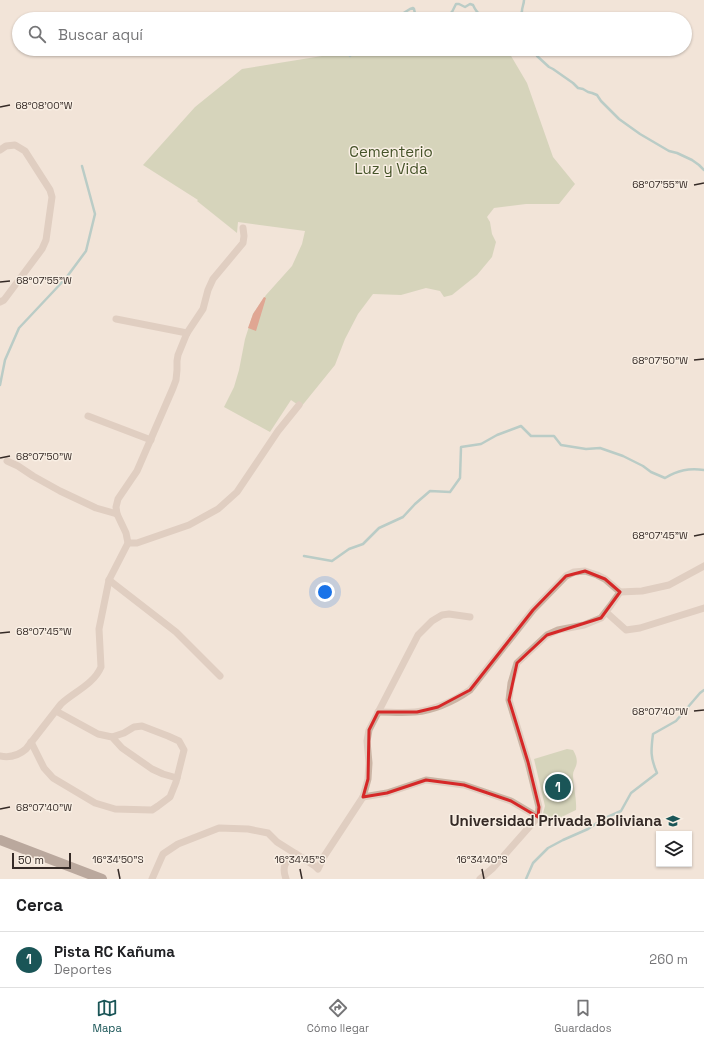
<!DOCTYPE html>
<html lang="es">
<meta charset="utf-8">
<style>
:root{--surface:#fff;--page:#f6f6f6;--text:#202124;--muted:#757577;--line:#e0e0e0;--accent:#1a5557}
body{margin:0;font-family:"Space Grotesk",sans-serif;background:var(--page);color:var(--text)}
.controls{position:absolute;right:12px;bottom:12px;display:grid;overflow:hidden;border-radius:0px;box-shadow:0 1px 3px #0004}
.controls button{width:36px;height:36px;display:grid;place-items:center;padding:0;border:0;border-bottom:1px solid var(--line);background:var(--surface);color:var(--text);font:20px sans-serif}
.scale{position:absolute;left:12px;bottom:10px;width:59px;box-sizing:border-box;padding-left:4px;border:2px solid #352a26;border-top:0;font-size:11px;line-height:14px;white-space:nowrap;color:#352a26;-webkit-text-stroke:3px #f9efe4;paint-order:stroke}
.you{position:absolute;left:325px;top:592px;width:14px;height:14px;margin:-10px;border:3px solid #fff;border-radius:50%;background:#1a73e8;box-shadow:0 0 0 6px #1a73e833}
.badge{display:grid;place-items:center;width:26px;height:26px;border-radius:50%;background:var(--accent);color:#fff;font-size:13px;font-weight:700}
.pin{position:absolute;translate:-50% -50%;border:2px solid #fff;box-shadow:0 1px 4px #0006}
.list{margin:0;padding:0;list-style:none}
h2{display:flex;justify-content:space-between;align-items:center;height:52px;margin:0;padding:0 16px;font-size:17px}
h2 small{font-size:13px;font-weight:400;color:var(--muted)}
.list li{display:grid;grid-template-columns:26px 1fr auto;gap:12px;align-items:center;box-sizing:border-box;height:56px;padding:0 16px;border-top:1px solid var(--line)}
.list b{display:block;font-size:15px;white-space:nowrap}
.list p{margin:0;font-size:13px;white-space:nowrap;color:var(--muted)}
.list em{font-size:13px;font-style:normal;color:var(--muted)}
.icon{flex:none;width:22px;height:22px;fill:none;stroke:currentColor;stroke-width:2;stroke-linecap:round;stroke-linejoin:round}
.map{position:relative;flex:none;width:704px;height:879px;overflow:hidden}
.search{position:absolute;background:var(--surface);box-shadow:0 1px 3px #0004;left:12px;right:12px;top:12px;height:44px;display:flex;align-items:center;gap:10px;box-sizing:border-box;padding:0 14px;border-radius:22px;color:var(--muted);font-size:15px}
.sheet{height:108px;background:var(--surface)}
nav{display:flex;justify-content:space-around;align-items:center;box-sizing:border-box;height:56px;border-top:1px solid var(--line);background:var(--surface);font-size:11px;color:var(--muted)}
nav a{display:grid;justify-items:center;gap:2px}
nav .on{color:var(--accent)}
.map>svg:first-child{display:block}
</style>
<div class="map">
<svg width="704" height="879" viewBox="0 0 704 879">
<rect width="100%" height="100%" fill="#f2e4d8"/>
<g fill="#b4c198">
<polygon points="365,49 507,49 527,83 553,157 575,184 559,204 526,204 494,208 487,217 490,222 492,234 496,242 492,257 477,275 452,295 444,297 440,291 426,288 401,295 373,294 358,314 345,339 335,365 301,407 291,400 270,432 224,407 234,387 239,370 245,339 253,314 266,295 292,266 302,244 305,231 238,222 237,233 197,201 198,200 143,165 195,107 242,69"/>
<path d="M567 749 573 750C576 755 578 760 576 766 575 769 573 771 573 775 573 787 577 798 576 810L549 823 542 817 545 806 534 759Z"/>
</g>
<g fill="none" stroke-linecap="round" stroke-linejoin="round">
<g stroke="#76afaf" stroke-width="2.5">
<polyline points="394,19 410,9 413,8 414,9 416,18 417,19"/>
<path d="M427 19 440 16 446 17 452 12 456 4H459L465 7 470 4 473 5C479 18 484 16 496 19"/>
<path d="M520 19C521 16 521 14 522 11 522 7 524 4 524 0"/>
<polyline points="535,49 537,56 549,67 553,69 573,83 578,88 583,89 588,92 592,93 597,95 601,101 619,119 640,134 669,151 677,153 692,160 699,165 704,170"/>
<polyline points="350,56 355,49"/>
<polyline points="0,385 5,360 19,328 66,278 86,251 95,214 82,166"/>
<path d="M304 556 332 561 349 549 363 544 379 528 403 517 415 504 430 491 450 492 460 478 461 447 481 444 497 435 521 426 531 436H554L561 445 586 449 600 448 623 456 643 466 651 472 665 478C678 470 689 468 704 470"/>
<path d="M526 879 533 863 548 848 563 840 588 829 603 819 621 811 631 793 657 773C650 757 651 750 653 734L676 721 700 693 704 690"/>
</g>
</g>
<polygon fill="#c95b3e" points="264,297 266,298 256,331 248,328 253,314"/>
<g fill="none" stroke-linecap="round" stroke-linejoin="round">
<g stroke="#cab4a4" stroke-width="7">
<polyline points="0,150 6,146 15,145 25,151 50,190 52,197 46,240 42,249 4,300 0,302"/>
<polyline points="116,319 187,333"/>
<polyline points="88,416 151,440"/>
<polyline points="7,461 18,466 33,476 60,491 96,508 117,514"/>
<polyline points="128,543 137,543 189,525 218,509 237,492 278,431 299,405"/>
<polyline points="109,580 176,632 220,676"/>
<polyline points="606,612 626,630 640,628 704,608"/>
<polyline points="56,711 98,734 112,737 122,748 152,769 163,774 177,778"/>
<path d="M378 712C390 712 403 713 415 712 435 710 454 701 470 690L533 610 566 576 574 572 585 571 597 575 605 579 620 592 642 591 669 585 704 566"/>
<polyline points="31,742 44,768 53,778 95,803 115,809 152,810 158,806 170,797 176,782 184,750 179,741 168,736 142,726 134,727 124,733 112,737"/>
<path d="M0 756C10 758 18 756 26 749L61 704C74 692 94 684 101 667L99 629 109 580 128 543 126 533 117 514 116 507 118 499 137 471 173 388 176 380 177 370V361L178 355 187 333 203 309 208 290 213 279 243 243 244 236 243 228"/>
<polyline points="363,797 387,793 426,780 464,785 511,801 538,817"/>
<polyline points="152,879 163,854 178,844 219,828 248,829 268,833 277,842 315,866 318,869 323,858 363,797 368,779 369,763 367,741 369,730 418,635 432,621 442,615 449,614 470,617"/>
<path d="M286 879C281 865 286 861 296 854"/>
<polyline points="480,879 493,868 538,817 539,807 528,762 509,700 511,683 517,663 547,635 558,630 584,625 601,618 611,605 620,592"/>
</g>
<polyline stroke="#776056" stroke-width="10" points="0,840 102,879"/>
</g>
<path d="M0 0H704V879H0ZM585 571 605 579 620 592 601 618 547 635 517 663 509 700 528 762 539 807 538 817 511 801 464 785 426 780 387 793 363 797 368 779 369 730 378 712H417L438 707 470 690 533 610 566 576Z" fill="#f2e4d8" fill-opacity=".55" fill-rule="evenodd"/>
<path fill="none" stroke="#d62828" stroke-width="3" stroke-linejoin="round" d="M585 571 605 579 620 592 601 618 547 635 517 663 509 700 528 762 539 807 538 817 511 801 464 785 426 780 387 793 363 797 368 779 369 730 378 712H417L438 707 470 690 533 610 566 576Z"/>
<path fill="none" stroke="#352a26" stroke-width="1.5" d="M0 107 10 105M694 185 704 183M0 282 10 281M694 360 704 359M0 458 10 456M694 536 704 534M0 633 10 632M694 711 704 710M0 809 10 807M118 869 120 879M300 869 302 879M482 869 484 879"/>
<defs>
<g id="university-bare" transform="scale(1.08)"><path d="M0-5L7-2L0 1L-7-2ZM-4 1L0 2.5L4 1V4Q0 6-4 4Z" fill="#1a5557" stroke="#f9efe4" stroke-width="2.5" paint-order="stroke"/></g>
</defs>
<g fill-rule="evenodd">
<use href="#university-bare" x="673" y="821"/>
</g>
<g text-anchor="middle" stroke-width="3" stroke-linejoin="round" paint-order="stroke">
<g font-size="15" fill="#455329" stroke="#f9efe4">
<text x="391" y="157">Cementerio<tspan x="391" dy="17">Luz y Vida</tspan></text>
</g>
<g font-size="15" font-weight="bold" fill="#352a26" stroke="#f9efe4" text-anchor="end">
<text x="662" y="826">Universidad Privada Boliviana</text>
</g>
</g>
<g font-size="10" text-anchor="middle" fill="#352a26" stroke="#f9efe4" stroke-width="3" stroke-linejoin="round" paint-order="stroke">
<text x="44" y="109">68°08'00"W</text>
<text x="660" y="188">68°07'55"W</text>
<text x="44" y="284">68°07'55"W</text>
<text x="660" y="364">68°07'50"W</text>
<text x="44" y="460">68°07'50"W</text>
<text x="660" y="539">68°07'45"W</text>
<text x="44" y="635">68°07'45"W</text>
<text x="660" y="715">68°07'40"W</text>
<text x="44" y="811">68°07'40"W</text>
<text x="118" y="863">16°34'50"S</text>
<text x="300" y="863">16°34'45"S</text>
<text x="482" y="863">16°34'40"S</text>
</g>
</svg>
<div class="controls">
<button><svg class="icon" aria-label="layers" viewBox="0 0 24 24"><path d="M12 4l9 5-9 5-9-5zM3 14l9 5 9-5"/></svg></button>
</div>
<div class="scale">50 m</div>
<div class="you"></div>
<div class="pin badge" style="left:558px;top:787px">1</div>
<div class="search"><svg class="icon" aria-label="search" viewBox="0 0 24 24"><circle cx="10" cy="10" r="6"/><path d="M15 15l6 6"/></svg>Buscar aquí</div>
</div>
<section class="sheet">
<h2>Cerca<small></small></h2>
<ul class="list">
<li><span class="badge">1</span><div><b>Pista RC Kañuma</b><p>Deportes</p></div><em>260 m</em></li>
</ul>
</section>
<nav>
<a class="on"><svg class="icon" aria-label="map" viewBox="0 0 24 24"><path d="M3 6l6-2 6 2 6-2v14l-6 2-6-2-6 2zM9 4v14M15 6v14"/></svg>Mapa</a>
<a><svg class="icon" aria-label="directions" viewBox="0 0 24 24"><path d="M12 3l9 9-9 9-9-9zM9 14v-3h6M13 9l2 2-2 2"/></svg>Cómo llegar</a>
<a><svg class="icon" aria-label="saved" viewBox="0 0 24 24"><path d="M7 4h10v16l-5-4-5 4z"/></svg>Guardados</a>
</nav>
